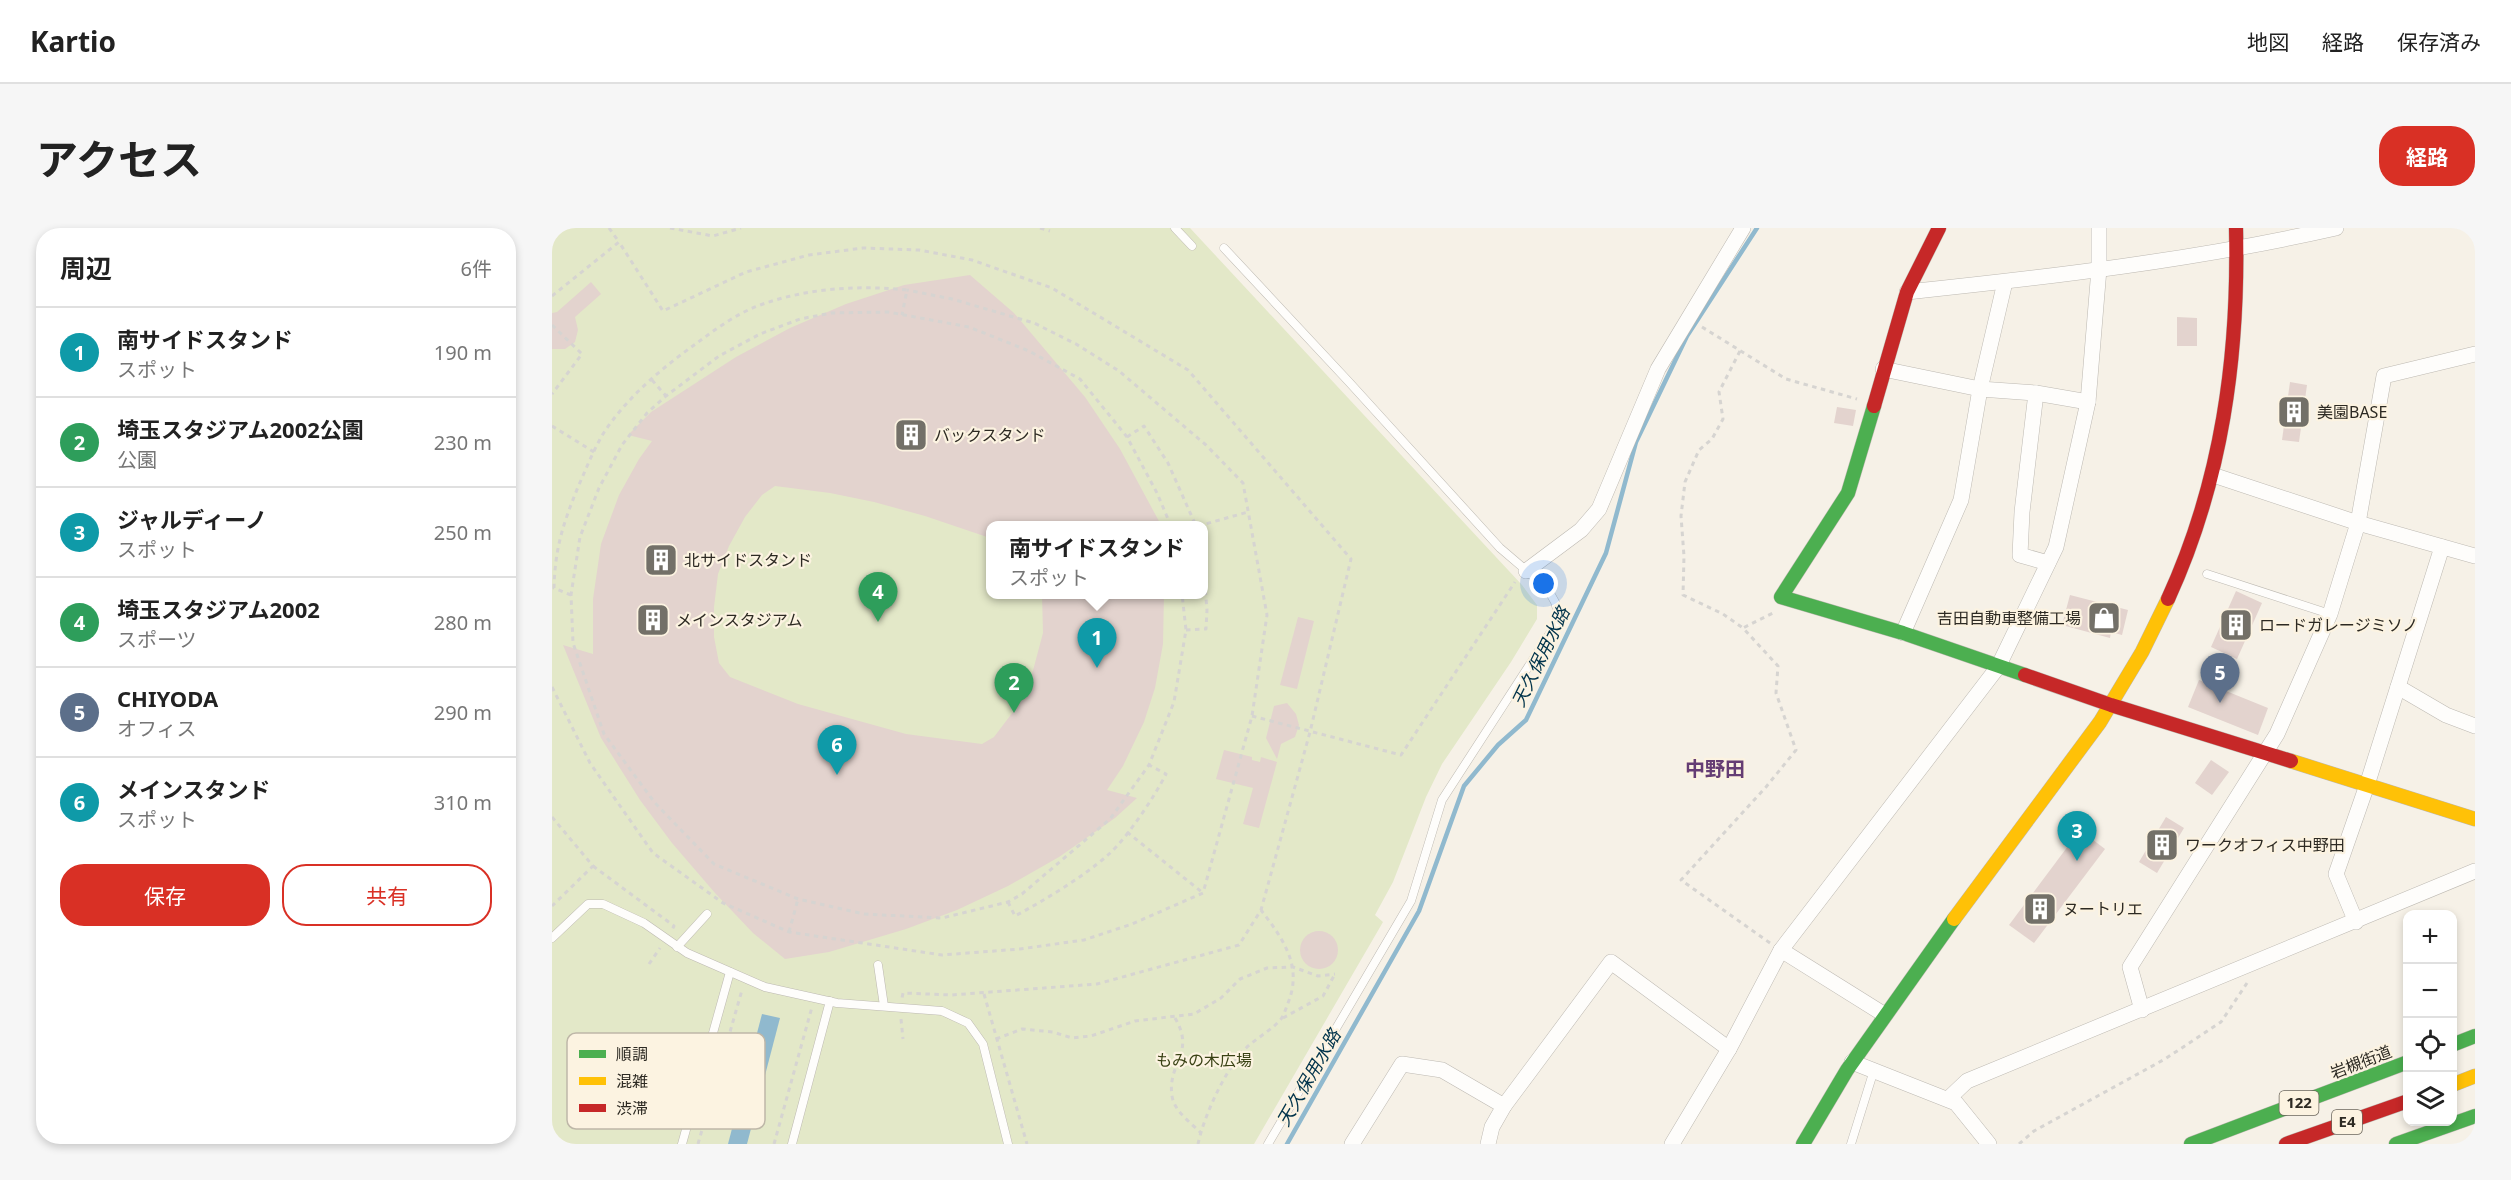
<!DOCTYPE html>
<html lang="ja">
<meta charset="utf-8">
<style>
:root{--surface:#fff;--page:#f6f6f6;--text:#222;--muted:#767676;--line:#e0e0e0;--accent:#d93025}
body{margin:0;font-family:"Noto Sans","Noto Sans JP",sans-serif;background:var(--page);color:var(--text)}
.controls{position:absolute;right:18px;bottom:18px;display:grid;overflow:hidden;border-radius:12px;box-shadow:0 3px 9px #0003}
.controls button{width:54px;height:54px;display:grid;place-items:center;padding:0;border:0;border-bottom:2px solid var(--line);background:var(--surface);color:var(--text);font:30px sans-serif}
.you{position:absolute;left:992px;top:356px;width:21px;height:21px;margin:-15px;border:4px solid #fff;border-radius:50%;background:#1a73e8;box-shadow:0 0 0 9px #1a73e833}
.badge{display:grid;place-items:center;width:39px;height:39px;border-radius:50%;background:var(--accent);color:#fff;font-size:20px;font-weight:700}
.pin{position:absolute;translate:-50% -50px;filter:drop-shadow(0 2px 3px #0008)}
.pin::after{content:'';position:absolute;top:32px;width:21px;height:18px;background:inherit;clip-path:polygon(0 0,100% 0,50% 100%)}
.popup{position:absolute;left:434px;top:293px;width:222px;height:78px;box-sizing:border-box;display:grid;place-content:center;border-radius:12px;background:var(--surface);filter:drop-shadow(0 2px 4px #0005);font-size:20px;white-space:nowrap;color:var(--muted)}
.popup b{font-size:22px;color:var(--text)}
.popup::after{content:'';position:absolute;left:50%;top:100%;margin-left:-12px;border:12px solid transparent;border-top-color:var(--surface)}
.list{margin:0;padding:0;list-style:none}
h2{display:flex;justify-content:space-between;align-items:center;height:78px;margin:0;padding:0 24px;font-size:26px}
h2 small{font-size:20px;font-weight:400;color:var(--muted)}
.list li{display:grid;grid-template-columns:39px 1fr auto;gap:18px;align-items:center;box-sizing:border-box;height:90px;padding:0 24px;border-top:2px solid var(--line)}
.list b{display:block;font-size:22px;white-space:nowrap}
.list p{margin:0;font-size:20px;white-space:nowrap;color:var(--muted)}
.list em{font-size:20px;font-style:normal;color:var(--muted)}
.actions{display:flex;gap:12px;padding:18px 24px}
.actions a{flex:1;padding:14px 0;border:2px solid var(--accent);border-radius:24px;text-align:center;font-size:21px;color:var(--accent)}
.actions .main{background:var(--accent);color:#fff}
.icon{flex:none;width:33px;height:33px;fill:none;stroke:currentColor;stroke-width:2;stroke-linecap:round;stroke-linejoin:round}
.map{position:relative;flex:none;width:1923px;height:916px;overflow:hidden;border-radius:24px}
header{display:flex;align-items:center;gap:36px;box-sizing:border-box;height:84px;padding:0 30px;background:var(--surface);border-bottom:2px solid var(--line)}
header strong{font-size:28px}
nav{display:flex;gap:33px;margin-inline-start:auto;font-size:21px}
.intro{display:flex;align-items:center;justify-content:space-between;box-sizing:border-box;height:144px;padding:0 36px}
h1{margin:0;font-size:42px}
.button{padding:15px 27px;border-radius:24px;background:var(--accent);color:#fff;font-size:21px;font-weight:700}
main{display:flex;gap:36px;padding:0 36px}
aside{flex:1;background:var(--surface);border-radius:24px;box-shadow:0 3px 9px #0003}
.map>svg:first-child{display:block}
</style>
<header>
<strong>Kartio</strong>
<nav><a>地図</a><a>経路</a><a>保存済み</a></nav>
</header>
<div class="intro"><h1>アクセス</h1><a class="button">経路</a></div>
<main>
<aside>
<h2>周辺<small>6件</small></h2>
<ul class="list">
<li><span class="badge" style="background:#0f9aa8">1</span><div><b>南サイドスタンド</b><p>スポット</p></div><em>190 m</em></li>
<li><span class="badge" style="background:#2e9e5b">2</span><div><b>埼玉スタジアム2002公園</b><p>公園</p></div><em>230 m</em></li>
<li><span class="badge" style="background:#0f9aa8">3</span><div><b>ジャルディーノ</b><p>スポット</p></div><em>250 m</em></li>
<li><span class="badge" style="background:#2e9e5b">4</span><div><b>埼玉スタジアム2002</b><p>スポーツ</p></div><em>280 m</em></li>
<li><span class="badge" style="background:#5c6f8a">5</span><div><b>CHIYODA</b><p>オフィス</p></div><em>290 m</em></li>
<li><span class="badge" style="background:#0f9aa8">6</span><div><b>メインスタンド</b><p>スポット</p></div><em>310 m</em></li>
</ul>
<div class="actions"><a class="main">保存</a><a>共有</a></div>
</aside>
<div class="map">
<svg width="1923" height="916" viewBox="0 0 1923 916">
<rect width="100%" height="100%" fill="#f6f1e7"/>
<path fill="#e3e8c8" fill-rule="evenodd" d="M0 0H638L970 357 985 377V391L959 434 890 536 874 569 841 654 823 687 831 694 702 916H0ZM438 298H652V366H438Z"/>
<polygon fill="#90b9ce" points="210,786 228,790 195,916 176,916"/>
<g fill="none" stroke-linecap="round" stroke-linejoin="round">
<polyline stroke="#90b9ce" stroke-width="4.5" points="735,916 867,683 912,558 946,517 974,492 1054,325 1084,214 1135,108 1205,0"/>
</g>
<g fill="#e3d3ce">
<polygon points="418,47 462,85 533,169 568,221 609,297 438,297 438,310 373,288 322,274 278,265 223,258 210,267 193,289 177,318 166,346 162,379 162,409 167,435 178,449 246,476 354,506 430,516 442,509 467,476 479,450 491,405 490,366 612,366 611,416 603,460 592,494 571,538 555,562 585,570 563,590 507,629 456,658 405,682 354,701 277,724 233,731 201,705 163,665 120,615 88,572 49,510 11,417 41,426 41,371 49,316 67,267 87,231 100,213 76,207 99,184 184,129 238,100 294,76 352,57"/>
<polygon points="39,54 49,66 23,89 26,102 23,114 13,121 0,121 0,85 5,84"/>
<polygon points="1625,89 1645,90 1645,118 1625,118"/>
<polygon points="1738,154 1755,157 1747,214 1730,212"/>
<polygon points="1285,179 1304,182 1301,198 1282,195"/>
<polygon points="1684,363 1710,375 1685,431 1659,419"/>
<polygon points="1518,367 1576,382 1570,407 1559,404 1558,410 1510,397"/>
<polygon points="746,389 762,393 745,461 728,457"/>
<polygon points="1647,452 1716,480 1706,507 1636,479"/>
<polygon points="735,475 744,486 747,497 743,509 729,516 725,531 714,510 722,478"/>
<polygon points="672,522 700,529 700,532 708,534 709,529 725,534 707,600 691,596 701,560 664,551"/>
<polygon points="1659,532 1677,544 1660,567 1643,555"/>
<polygon points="1614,589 1632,600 1605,645 1587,634"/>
<polygon points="1528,602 1553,621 1482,715 1457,697"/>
<circle cx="767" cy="722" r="19"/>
</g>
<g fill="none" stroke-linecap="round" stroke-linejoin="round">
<g stroke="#bdb9b2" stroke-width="9">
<g id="lane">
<polyline points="623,0 640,18"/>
<polyline points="672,20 797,154 948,320 995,360 1003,374 1006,385 1004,396 890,572 859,673 716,916"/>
<polyline points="1655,346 1778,386"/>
<polyline points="0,710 36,676 51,676 92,695 135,725 213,759 285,775 390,783 416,795 431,816 456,916"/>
<polyline points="125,719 155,686"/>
<polyline points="326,737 332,778"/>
<polyline points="0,912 7,916"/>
<polyline points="130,916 178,744"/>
<polyline points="240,916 278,773"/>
<polyline points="1299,916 1322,842"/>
</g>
</g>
<g stroke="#bdb9b2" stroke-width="16">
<g id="street">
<path d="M1355 64C1498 49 1643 32 1784 0"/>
<polyline points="1331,141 1428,161 1484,165 1536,174"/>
<polyline points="1484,165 1470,284 1468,327 1496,335"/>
<polyline points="1661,247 1806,295 1923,328"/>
<polyline points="974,343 1029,302 1047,281 1106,141 1191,0"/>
<polyline points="1351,405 1409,272 1428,161 1453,54"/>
<polyline points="1846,459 1894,487 1923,498"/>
<polyline points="1804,694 1784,646 1815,557 1890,319"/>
<polyline points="1229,722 1333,787"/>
<polyline points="1590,782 1578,739 1725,506 1778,386 1806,295 1832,148 1923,126"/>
<polyline points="1300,834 1404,875 1437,916"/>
<polyline points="1396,871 1415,853 1923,643"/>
<polyline points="800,916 850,836 890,842 952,878"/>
<polyline points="936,916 940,899 952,878 1059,734 1177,821"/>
<polyline points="1120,916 1177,821 1229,722 1446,439 1504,319 1536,174 1547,41 1547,0"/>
</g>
</g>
<g stroke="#bdb9b2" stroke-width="15">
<g id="fast">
<polyline points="1322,178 1296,265 1229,369 1351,405 1473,447"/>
<polyline points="1900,817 1923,808"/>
<polyline points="1251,916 1295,842 1402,691"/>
<polyline points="1639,916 1856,834"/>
<polyline points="1844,916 1923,888"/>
</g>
</g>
<g stroke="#bdb9b2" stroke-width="15">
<g id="slow">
<polyline points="1739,533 1923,591"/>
<polyline points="1402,691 1548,494 1590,424 1616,371"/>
<polyline points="1900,857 1923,848"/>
</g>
</g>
<g stroke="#bdb9b2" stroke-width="15">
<g id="jam">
<polyline points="1322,178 1355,64 1387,0"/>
<path d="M1616 371C1670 253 1687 128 1684 0"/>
<polyline points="1473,447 1559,477 1739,533"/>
<polyline points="1734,916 1856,873"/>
</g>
</g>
<g stroke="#d6d4d1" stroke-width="3" stroke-dasharray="4.5 4.5" stroke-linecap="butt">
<polyline points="57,0 67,14"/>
<polyline points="118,0 161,8 189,0"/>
<polyline points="488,0 498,3"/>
<polyline points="0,68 67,14 111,83 194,44 257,27 311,20 367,22 420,32 500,60 636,142 799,331 758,504 709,682 687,717 545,756 399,767 351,765 350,770"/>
<polyline points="0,97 30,126 0,166"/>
<polyline points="1150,99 1234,151 1305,171"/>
<polyline points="1188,123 1167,164 1171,191 1160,211 1147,222 1133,254 1129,288 1132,328 1131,367 1171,386 1191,400"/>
<polyline points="100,152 114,168"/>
<polyline points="0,198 42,224"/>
<polyline points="575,209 592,198 616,235 644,298"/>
<polyline points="619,298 605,265 575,209 528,151 477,123 417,99 336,84 279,85 248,91 208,106 167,128 114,168 95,185 70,217 47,260 28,309 19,367 21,415 52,506 103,575 162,636 246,671 312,686 390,690 456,674 470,666 558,591 597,537 622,474 634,402 630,366"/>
<polyline points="646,298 696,284"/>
<path d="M19 367 2 360C3 320 11 296 26 259 34 241 41 223 51 206 74 170 111 139 145 115 165 100 187 84 211 76 257 60 307 57 355 62L350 87"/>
<polyline points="634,402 654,401 655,382 652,346"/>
<polyline points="0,459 38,535 101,625 171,675 237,704 390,727 468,721 532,712 580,696 651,665 700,488 715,387 691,255 654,217 567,143 524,116 482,95 400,71 355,62"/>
<polyline points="700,488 849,527 963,354"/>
<polyline points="0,589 41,638 0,678"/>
<polyline points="575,604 651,665"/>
<polyline points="41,638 122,698 120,702"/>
<path d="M456 674 463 688C491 673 533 648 557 626 575 610 603 568 614 546L597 537"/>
<polyline points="237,704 246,671"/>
<polyline points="1218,715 1129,652 1214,559 1244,522 1224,465 1226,438 1191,400 1221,385"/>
<polyline points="97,736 108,720"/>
<polyline points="432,766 475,916"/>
<path d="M623 790C644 825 615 835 620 868 622 883 639 895 649 905"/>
<polyline points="731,790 771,768 783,746"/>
<polyline points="349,791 351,811"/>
<polyline points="444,811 470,801 501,804 520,810 539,808 583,793 642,786 669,770 688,751 715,740 741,739 766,748 783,746"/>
<polyline points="146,916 190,762"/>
<polyline points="222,916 260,779"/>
<path d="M646 916C652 888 673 842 693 821 704 810 719 803 729 791 732 787 734 780 736 775 751 738 731 711 709 682"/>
<polyline points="1467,916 1482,903 1613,831 1669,794 1695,755"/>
</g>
<use href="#lane" stroke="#fefdfb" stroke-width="8"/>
<use href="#street" stroke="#fefdfb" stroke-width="15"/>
<use href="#fast" stroke="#4caf50" stroke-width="14"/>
<use href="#slow" stroke="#ffc107" stroke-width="14"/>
<use href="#jam" stroke="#c62828" stroke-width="14"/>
</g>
<defs>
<g id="building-square" transform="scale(1.725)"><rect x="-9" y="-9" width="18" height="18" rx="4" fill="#737068" stroke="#fcf3e1"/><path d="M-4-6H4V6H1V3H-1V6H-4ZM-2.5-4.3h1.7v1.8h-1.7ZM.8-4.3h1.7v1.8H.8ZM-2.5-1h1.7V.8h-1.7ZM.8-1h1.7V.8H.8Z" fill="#fff"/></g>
<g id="shop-square" transform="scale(1.725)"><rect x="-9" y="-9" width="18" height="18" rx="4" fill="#737068" stroke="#fcf3e1"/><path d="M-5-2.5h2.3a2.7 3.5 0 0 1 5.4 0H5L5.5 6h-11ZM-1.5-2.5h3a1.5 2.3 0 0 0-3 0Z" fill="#fff"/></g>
</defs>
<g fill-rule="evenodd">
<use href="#building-square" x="1742" y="184"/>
<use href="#building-square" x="359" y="207"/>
<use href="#building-square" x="109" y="332"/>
<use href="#shop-square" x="1552" y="390"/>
<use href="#building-square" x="101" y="392"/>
<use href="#building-square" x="1684" y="397"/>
<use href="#building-square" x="1610" y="617"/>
<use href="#building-square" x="1488" y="681"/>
</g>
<g text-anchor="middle" stroke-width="4.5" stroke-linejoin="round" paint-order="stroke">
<g fill="#fcf3e1" stroke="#6b665c" stroke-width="1.5">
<rect x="1727.5" y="863" width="39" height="24" rx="4.5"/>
<rect x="1780" y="882" width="30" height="24" rx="4.5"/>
</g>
<g font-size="15" font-weight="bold" fill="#2d2a23">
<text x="1747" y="880">122</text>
<text x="1795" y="899">E4</text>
</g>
<g font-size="16" fill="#2d2a23" stroke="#fcf3e1" text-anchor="start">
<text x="1765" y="190">美園BASE</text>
<text x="382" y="213">バックスタンド</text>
<text x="132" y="338">北サイドスタンド</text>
<text x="1529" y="396" text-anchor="end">吉田自動車整備工場</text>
<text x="124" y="398">メインスタジアム</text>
<text x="1707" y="403">ロードガレージミソノ</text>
<text x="1633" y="623">ワークオフィス中野田</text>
<text x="1511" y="687">ヌートリエ</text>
</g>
<g font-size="16" fill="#3a4215" stroke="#fcf3e1">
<text x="652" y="838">もみの木広場</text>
</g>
<g font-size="16" fill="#2d2a23" stroke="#fcf3e1">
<text transform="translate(1809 834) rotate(-21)" y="6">岩槻街道</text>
</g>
<g font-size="18" font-style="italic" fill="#00334b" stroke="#fcf3e1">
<text transform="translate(989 429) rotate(-64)" y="6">天久保用水路</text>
<text transform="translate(757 850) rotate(-60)" y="6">天久保用水路</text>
</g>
<g font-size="20" font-weight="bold" fill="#653d74" stroke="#fcf3e1">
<text x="1163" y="548">中野田</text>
</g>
</g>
<rect x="15" y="805" width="198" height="96" rx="9" fill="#fcf3e1" stroke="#beb7a8" stroke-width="1.5"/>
<rect x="27" y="822" width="27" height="8" fill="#4caf50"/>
<rect x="27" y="849" width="27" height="8" fill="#ffc107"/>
<rect x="27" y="876" width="27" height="8" fill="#c62828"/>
<g font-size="16" fill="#2d2a23">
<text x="64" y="832">順調</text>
<text x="64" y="859">混雑</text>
<text x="64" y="886">渋滞</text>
</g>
</svg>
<div class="controls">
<button>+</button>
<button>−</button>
<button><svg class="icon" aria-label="locate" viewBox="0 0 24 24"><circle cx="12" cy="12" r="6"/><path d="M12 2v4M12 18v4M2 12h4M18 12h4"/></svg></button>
<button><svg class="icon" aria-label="layers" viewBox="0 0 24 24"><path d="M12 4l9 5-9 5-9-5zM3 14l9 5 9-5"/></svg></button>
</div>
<div class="you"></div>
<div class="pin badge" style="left:545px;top:440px;background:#0f9aa8">1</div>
<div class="popup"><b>南サイドスタンド</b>スポット</div>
<div class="pin badge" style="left:462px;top:485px;background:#2e9e5b">2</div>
<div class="pin badge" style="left:1525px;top:633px;background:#0f9aa8">3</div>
<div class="pin badge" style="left:326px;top:394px;background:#2e9e5b">4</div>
<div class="pin badge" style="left:1668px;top:475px;background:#5c6f8a">5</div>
<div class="pin badge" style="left:285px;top:547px;background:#0f9aa8">6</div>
</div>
</main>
